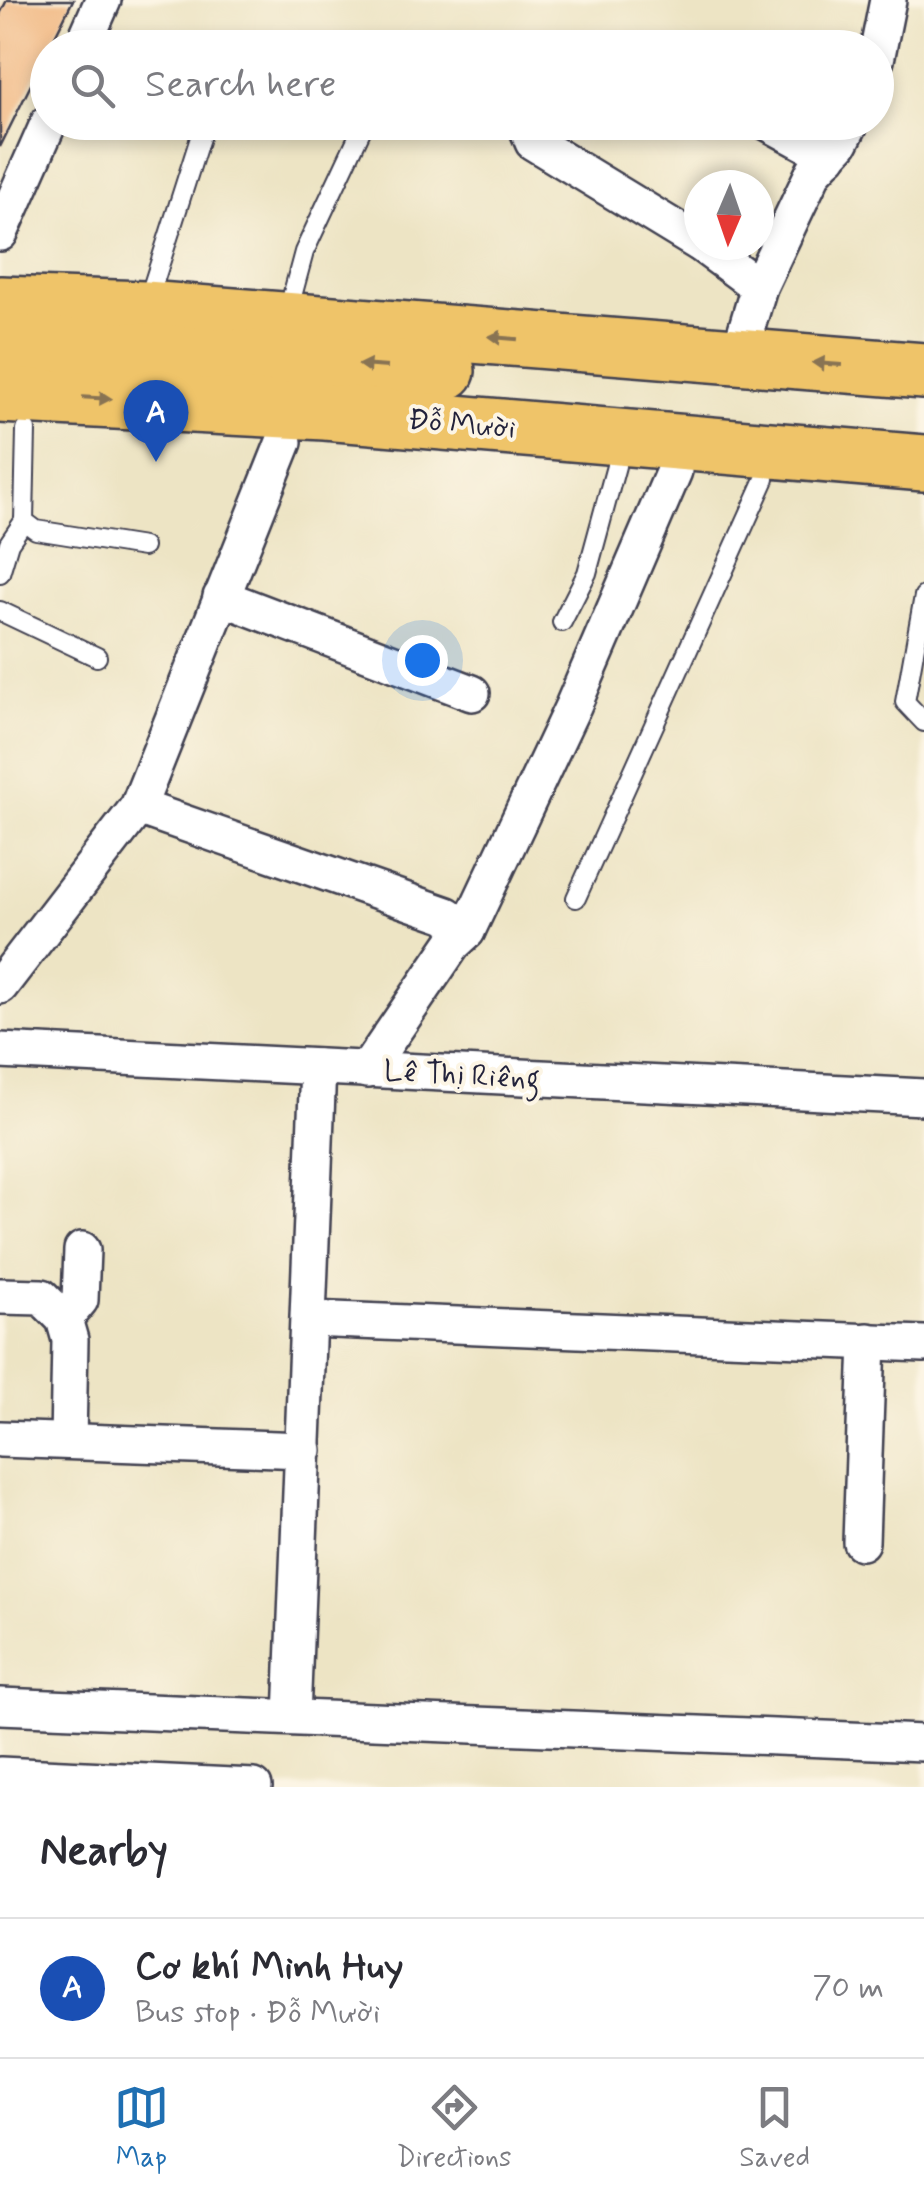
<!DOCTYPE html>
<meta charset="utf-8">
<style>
:root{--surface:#fff;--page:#f7f7f7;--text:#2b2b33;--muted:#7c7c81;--line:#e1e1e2;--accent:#1f6fb2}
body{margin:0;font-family:Mynerve,sans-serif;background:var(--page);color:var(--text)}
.compass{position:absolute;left:684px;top:170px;width:90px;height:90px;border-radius:50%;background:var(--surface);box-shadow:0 5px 15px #0003;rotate:182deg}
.you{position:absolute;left:422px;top:660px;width:35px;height:35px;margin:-25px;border:8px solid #fff;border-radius:50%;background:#1a73e8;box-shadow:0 0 0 15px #1a73e833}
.badge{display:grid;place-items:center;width:65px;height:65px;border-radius:50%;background:var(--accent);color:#fff;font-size:32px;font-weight:700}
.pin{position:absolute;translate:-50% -82px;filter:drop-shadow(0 2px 5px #0008)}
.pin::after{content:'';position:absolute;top:52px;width:35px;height:30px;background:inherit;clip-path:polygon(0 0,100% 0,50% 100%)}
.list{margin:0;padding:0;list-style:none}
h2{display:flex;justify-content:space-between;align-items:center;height:130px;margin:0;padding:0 40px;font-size:42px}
h2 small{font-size:32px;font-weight:400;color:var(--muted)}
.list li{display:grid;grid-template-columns:65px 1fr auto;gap:30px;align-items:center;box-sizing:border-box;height:140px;padding:0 40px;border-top:2px solid var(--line)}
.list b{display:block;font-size:38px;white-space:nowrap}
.list p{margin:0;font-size:32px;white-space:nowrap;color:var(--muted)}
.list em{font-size:32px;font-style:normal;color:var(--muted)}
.icon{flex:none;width:55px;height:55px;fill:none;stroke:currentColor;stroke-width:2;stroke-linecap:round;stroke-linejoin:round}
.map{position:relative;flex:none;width:924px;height:1787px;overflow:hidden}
.search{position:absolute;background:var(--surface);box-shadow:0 5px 15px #0003;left:30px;right:30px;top:30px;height:110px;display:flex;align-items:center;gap:25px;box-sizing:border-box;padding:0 35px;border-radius:55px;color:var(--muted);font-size:38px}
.sheet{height:270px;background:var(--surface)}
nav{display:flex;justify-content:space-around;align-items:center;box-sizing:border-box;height:140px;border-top:2px solid var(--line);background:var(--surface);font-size:28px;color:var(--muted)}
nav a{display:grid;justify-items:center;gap:5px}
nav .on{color:var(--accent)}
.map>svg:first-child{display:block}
</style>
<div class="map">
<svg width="924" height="1787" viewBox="0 0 924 1787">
<rect width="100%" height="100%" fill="#fcf5e5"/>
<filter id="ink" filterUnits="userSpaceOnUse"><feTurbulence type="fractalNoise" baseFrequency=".01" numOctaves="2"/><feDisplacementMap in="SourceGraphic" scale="20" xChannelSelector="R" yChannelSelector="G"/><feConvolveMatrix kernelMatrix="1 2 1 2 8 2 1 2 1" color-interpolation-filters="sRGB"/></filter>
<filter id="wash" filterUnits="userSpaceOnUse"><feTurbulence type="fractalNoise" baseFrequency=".0048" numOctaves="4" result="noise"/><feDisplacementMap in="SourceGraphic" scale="40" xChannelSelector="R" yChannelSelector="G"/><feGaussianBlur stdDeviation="2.25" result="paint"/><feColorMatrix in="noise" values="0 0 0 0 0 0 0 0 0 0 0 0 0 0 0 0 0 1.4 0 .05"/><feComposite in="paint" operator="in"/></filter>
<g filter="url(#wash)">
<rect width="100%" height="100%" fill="#ede4c4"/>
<g id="blocks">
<polygon fill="#f1b67f" points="7,0 73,0 0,147 0,14"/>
</g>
</g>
<g filter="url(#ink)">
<use href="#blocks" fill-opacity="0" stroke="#403f50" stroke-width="2.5"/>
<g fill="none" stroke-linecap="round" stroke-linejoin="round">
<g stroke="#403f50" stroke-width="22">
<g id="service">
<polyline points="147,304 205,122"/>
<polyline points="287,315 304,252 365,122"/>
<polyline points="26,430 24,521 36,530 143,547"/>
<polyline points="0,573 9,543 24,521"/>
<polyline points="924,596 905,702 924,722"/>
<polyline points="0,611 97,657"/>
<polyline points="562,622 587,573 616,466"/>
<polyline points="576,898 765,479"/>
</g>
</g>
<g stroke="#403f50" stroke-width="40">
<g id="minor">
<polyline points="82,48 103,0"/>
<polyline points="876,60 888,0"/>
<polyline points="530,122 528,130 533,142 699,243"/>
<polyline points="767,122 829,156"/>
<polyline points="0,233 49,122"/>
<polyline points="702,245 759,287"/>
<polyline points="738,357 759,287 814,171 841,142 851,122"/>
<polyline points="221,597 472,693"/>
<polyline points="138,807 447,915 467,931 453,944 367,1070"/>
<polyline points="467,931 573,706 674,471"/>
<polyline points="0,986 138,807 284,442"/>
<polyline points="0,1051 924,1097"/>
<polyline points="0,1296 42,1297 64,1319 70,1340 68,1441"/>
<polyline points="64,1319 80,1300 82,1250"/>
<polyline points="309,1319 924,1344"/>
<polyline points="0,1439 304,1450"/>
<polyline points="861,1542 868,1341"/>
<polyline points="0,1706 924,1743"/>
<polyline points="292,1717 318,1067"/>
<polyline points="0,1775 254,1787"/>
</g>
</g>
<g stroke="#403f50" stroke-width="60">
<g id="trunk">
<polyline points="0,304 145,309 924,371"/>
<polyline points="0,342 447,371"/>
<polyline points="0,395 325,412 924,463"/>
</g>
</g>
<use href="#service" stroke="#fff" stroke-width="18"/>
<use href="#minor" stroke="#fff" stroke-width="35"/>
<use href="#trunk" stroke="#efc469" stroke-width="55"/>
</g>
<defs><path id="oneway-solid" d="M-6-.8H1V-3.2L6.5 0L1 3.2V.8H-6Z" transform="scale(2.5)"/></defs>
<g fill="#887352">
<use href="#oneway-solid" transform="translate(503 338) rotate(-175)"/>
<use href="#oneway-solid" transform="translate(827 364) rotate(-176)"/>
<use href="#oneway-solid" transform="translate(373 366) rotate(-176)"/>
<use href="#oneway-solid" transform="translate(97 398) rotate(3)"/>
</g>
</g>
<g text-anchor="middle" stroke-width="8" stroke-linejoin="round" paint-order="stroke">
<g font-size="30" fill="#22223b" stroke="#fcf5e5">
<text transform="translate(462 423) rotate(5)" y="10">Đỗ Mười</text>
<text transform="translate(462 1074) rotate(3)" y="10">Lê Thị Riêng</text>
</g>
</g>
</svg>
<svg class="compass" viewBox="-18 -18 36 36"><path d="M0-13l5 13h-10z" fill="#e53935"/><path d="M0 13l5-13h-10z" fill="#7c7c81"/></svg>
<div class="you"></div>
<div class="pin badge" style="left:156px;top:462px;background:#1a4fb4">A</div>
<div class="search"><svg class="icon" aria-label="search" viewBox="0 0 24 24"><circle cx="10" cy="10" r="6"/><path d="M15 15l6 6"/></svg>Search here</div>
</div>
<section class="sheet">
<h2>Nearby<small></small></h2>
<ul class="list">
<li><span class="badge" style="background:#1a4fb4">A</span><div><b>Cơ khí Minh Huy</b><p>Bus stop · Đỗ Mười</p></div><em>70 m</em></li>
</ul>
</section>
<nav>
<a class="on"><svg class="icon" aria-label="map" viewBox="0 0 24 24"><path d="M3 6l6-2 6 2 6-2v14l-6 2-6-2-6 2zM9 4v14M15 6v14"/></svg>Map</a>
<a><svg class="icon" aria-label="directions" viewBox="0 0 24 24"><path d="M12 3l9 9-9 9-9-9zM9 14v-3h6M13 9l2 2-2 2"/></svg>Directions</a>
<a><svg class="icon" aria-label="saved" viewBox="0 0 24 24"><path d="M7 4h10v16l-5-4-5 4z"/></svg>Saved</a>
</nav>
